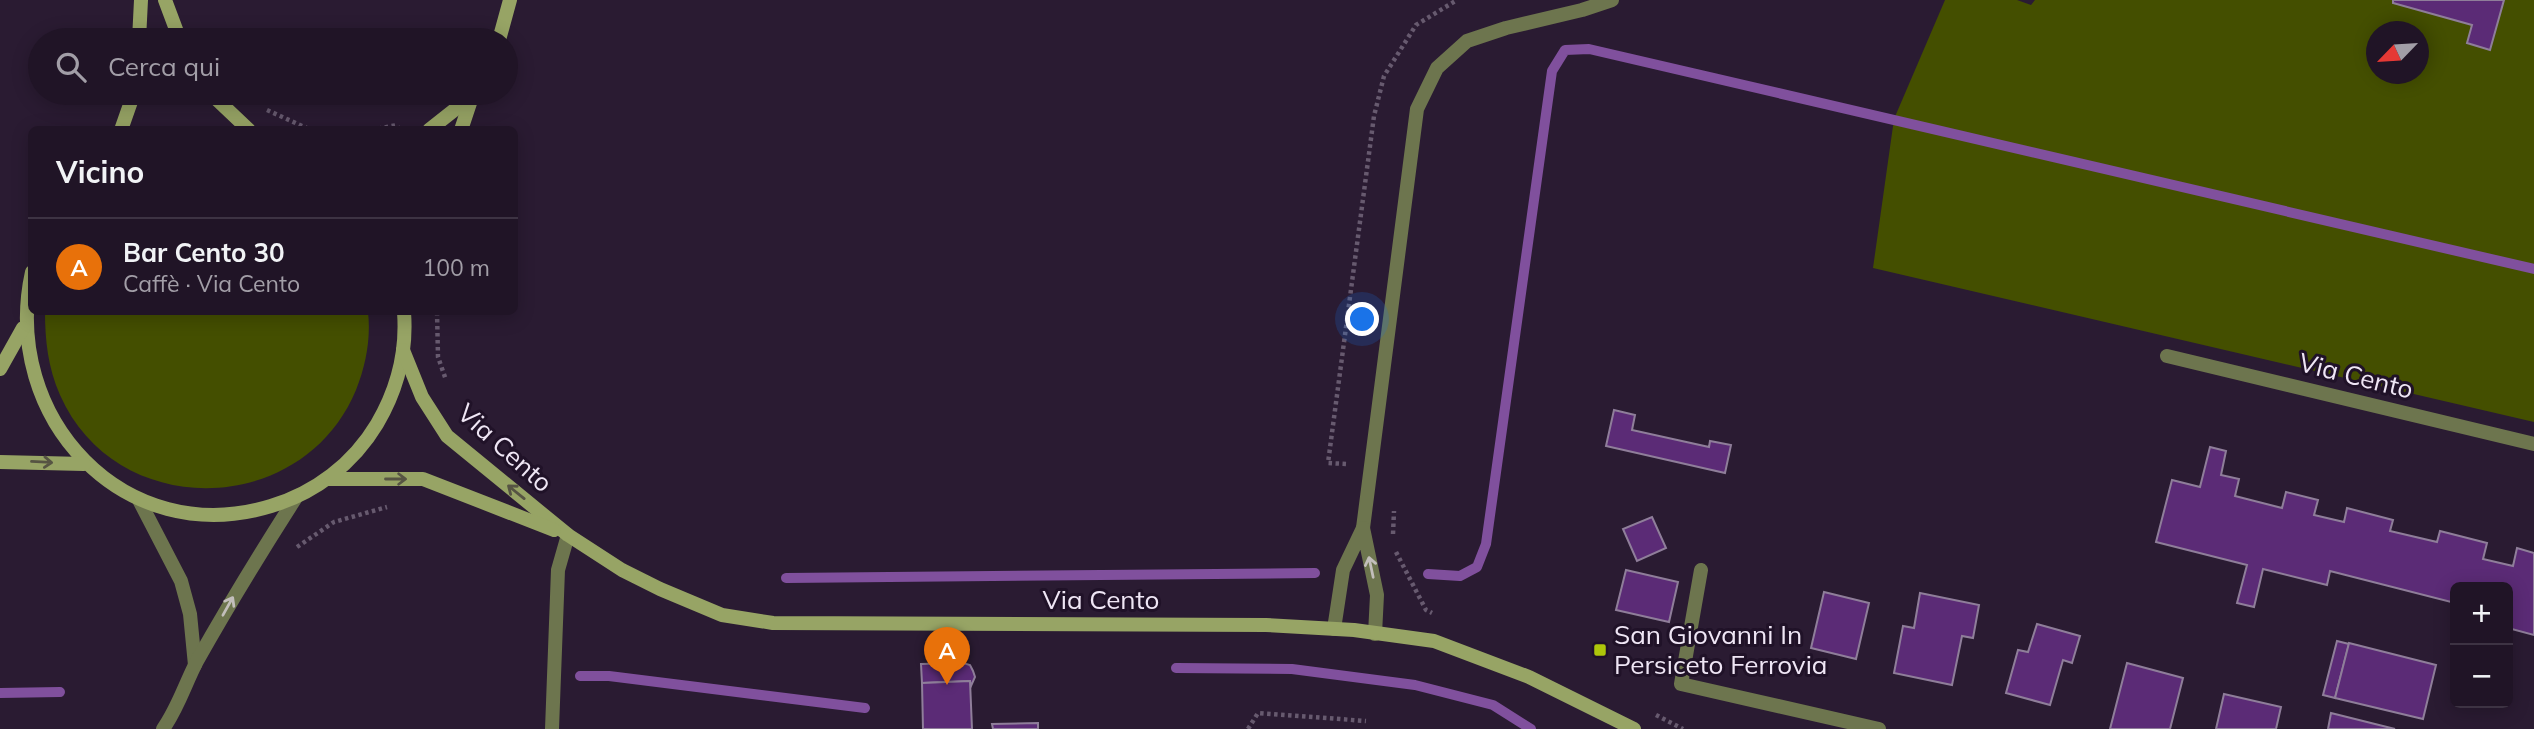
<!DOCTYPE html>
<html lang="it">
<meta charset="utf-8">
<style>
:root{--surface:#201426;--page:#2d2132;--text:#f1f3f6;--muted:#a29ea7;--line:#3d3343;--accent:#aec60a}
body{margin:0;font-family:Mulish,sans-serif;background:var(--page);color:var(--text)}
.controls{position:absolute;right:21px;bottom:21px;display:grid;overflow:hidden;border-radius:10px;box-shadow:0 4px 18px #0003}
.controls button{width:63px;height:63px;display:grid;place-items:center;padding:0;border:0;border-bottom:2px solid var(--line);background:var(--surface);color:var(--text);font:35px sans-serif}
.compass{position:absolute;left:2366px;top:21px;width:63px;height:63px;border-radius:50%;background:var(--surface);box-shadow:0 4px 18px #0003;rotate:245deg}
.you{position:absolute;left:1363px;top:320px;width:24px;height:24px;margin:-18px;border:5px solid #fff;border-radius:50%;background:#1a73e8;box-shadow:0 0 0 10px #1a73e833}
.badge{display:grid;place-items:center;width:46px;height:46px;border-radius:50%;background:var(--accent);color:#fff;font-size:23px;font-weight:700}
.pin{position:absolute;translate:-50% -58px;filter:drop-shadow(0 2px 4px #0008)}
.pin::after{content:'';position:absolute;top:37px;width:24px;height:21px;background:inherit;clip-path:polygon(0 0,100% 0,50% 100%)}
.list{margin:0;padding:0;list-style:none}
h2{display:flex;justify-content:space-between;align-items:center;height:91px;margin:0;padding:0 28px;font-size:30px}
h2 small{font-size:23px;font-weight:400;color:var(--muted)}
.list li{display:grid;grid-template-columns:46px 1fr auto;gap:21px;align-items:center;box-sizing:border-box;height:98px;padding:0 28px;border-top:2px solid var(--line)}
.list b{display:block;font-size:26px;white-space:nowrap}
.list p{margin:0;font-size:23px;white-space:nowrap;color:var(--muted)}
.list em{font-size:23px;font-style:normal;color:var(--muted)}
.icon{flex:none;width:38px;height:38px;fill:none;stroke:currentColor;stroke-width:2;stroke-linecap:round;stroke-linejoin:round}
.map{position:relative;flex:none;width:2534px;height:729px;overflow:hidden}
.search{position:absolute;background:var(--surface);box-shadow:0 4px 18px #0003;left:28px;top:28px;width:490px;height:77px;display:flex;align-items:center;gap:18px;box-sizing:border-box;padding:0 24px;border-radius:38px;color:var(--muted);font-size:26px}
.panel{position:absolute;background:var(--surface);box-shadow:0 4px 18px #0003;left:28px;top:126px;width:490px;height:189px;border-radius:10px}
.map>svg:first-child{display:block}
</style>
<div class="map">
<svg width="2534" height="729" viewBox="0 0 2534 729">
<rect width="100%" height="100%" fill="#2a1b32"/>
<g fill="#444f00" fill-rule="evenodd">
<path d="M1945 0H2017L2031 5 2035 0H2534V422L1873 268 1894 119ZM2376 32H2418V74H2376Z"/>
<path d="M45 312H368C371 338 366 365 356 390 303 518 116 522 60 395 48 368 45 340 45 312Z"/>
</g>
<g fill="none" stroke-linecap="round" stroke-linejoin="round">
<g stroke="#80509d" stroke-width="10">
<polyline points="1428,574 1460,576 1477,567 1486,544 1552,71 1565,50 1589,49 2534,269"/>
<polyline points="786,578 1315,573"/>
<polyline points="1176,668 1292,669 1415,685 1493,705 1531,729"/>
<polyline points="580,676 609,676 865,708"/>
<polyline points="0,693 60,692"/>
</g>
</g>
<g fill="#5b2b76" stroke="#8f7e9a" stroke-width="2">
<polygon points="2393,0 2504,0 2490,50 2467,43 2472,25 2393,3"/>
<polygon points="1614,410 1635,415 1632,430 1709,447 1710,441 1731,445 1725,473 1606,446"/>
<polygon points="2210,447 2226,451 2221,475 2239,479 2235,496 2282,508 2286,492 2318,500 2314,515 2344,522 2347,508 2393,520 2390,531 2437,542 2440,531 2487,543 2483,559 2513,566 2517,548 2534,553 2534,635 2508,628 2508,587 2455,587 2455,603 2330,571 2327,585 2263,569 2254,607 2237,603 2247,565 2156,542 2172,480 2200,487"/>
<polygon points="1652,517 1666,548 1637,561 1623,529"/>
<polygon points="1626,570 1678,582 1669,622 1616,610"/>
<polygon points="1824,592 1869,603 1856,659 1811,648"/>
<polygon points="1920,593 1979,605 1973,638 1962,636 1952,685 1894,673 1903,626 1914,628"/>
<polygon points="2037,624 2080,636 2072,663 2063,660 2050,705 2006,693 2018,650 2028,652"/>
<polygon points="2337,641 2349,644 2335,698 2323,695"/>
<polygon points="2349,643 2436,665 2423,719 2335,698"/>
<polygon points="963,663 970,665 973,671 975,677 971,686 970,681 922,683 921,664"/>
<polygon points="2127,663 2183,678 2170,729 2110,729"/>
<polygon points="970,681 972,729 923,729 922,683"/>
<polygon points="2224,694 2281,707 2276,729 2216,729"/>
<polygon points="2331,713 2395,729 2328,729"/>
<polygon points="1038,723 1038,729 993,729 992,724"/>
</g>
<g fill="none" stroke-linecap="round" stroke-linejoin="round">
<g stroke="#675a6f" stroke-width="4.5" stroke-dasharray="3.5 3.5" stroke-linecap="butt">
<polyline points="267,110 311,130"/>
<polyline points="371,130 397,125 399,130"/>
<polyline points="437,312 438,357 446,380"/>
<polyline points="1346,464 1328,463 1374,116 1384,76 1416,25 1457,0"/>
<polyline points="1393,534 1394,511"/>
<polyline points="297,547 334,522 387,507"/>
<polyline points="1396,552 1426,610 1432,613"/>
<polyline points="1656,715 1683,729"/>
<polyline points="1248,729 1258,713 1366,721"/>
</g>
<g stroke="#6d754e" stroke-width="14">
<polyline points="2167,356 2534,444"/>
<polyline points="139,500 181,581 190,614 195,665"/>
<polyline points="1363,528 1417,109 1437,68 1467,41 1506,28 1582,10 1612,0"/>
<polyline points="1701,570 1681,684 1879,729"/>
<polyline points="1334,629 1343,570 1363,528 1377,595 1375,634"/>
<path d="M163 729C178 708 185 684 197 661 228 606 261 552 295 499"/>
<polyline points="552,729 558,570 568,535"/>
</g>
<g stroke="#97a465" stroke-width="14">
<polyline points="165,0 180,40"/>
<polyline points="139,40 141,0"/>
<polyline points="499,40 510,0"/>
<polyline points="210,93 249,130"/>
<polyline points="121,130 134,93"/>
<polyline points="429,130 472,96"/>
<polyline points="461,130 472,97"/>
<path d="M32 272C0 418 125 551 271 506 315 493 353 464 377 424 397 390 407 351 404 312"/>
<polyline points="403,350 422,397 447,436 568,535 622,570 660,589 722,615 773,623 1266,625 1354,630 1434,641 1529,677 1634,729"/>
<polyline points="0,369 23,328"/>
<polyline points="0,462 84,464"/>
<polyline points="328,479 423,479 554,530"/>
</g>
</g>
<defs><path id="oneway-shaft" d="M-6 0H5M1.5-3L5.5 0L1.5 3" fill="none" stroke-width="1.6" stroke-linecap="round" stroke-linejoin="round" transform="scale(1.75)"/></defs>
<g stroke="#565443">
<use href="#oneway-shaft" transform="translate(42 462) rotate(3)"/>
<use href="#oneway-shaft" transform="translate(396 479)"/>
<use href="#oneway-shaft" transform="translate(516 492) rotate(-141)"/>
</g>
<g stroke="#c2bebb">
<use href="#oneway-shaft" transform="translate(1371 567) rotate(-102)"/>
<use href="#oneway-shaft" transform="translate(228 606) rotate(-61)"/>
</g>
<rect fill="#aec60a" stroke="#201228" stroke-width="2.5" x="1593" y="643" width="14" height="14" rx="3.5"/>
<g text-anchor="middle" stroke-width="6" stroke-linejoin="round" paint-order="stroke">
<g font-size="26" fill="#efe6f5" stroke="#201228">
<text transform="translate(2356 376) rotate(14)" y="9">Via Cento</text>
<text transform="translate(505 448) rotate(42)" y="9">Via Cento</text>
<text x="1101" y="609">Via Cento</text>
</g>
<g font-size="26" fill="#efe6f5" stroke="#201228" text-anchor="start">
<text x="1614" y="644">San Giovanni In<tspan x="1614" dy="30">Persiceto Ferrovia</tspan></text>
</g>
</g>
</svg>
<div class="controls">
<button>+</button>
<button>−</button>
</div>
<svg class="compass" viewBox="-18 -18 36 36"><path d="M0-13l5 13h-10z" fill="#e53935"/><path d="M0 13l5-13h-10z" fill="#a29ea7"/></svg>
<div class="you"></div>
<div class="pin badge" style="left:947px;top:685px;background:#e8710a">A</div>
<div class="search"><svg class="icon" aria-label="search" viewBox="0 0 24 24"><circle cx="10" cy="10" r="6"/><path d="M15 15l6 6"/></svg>Cerca qui</div>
<section class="panel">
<h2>Vicino<small></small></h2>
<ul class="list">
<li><span class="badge" style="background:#e8710a">A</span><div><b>Bar Cento 30</b><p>Caffè · Via Cento</p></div><em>100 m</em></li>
</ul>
</section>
</div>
